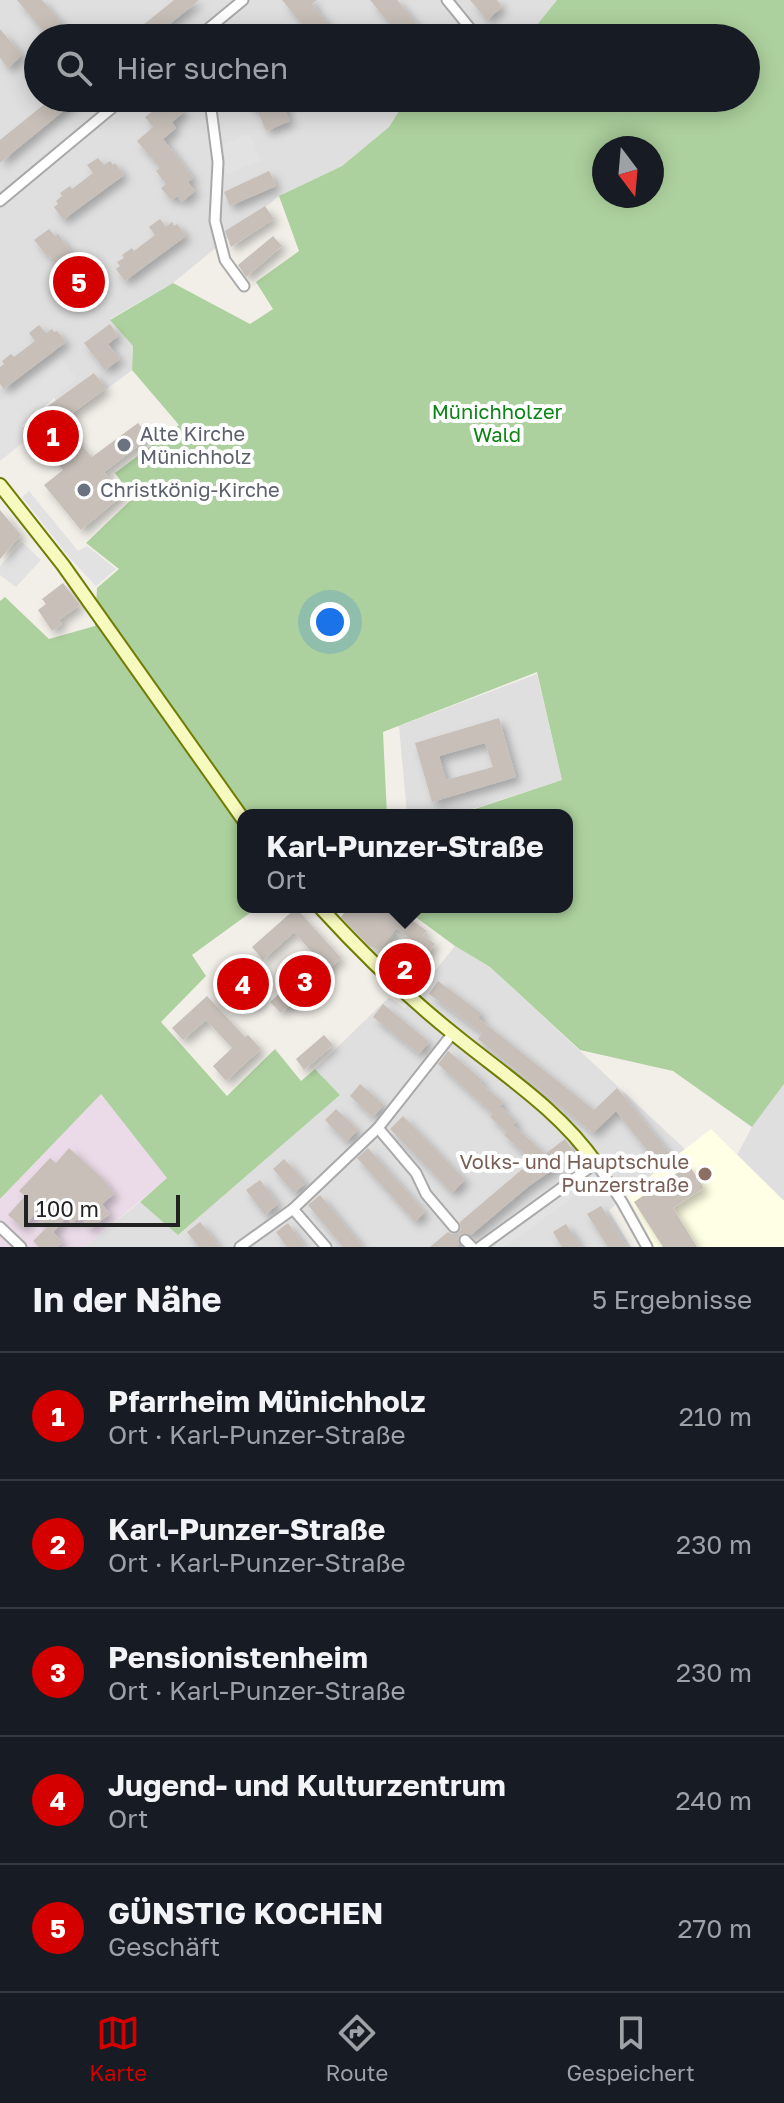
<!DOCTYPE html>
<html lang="de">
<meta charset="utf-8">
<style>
:root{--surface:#171b24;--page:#242831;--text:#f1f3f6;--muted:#9ea1a6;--line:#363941;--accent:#d40000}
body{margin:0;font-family:"Golos Text",sans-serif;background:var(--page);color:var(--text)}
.compass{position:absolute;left:592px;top:136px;width:72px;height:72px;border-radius:50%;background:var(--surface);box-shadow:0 4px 20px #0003;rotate:164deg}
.scale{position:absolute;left:24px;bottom:20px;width:156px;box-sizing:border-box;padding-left:8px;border:4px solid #222;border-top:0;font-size:22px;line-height:28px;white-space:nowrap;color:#222;-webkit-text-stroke:6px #fff;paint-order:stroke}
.you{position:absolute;left:330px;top:622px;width:28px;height:28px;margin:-20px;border:6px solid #fff;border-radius:50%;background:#1a73e8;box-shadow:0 0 0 12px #1a73e833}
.badge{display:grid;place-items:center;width:52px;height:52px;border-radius:50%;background:var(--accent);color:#fff;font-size:26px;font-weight:700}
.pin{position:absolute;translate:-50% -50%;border:4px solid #fff;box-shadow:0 2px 8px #0006}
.popup{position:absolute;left:237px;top:809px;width:336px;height:104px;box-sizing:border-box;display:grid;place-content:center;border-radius:16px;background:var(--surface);filter:drop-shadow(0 2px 6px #0005);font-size:26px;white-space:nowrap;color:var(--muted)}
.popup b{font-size:30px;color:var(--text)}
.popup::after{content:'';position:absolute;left:50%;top:100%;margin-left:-16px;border:16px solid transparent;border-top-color:var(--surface)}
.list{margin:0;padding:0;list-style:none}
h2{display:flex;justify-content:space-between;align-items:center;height:104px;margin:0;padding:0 32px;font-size:34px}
h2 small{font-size:26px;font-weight:400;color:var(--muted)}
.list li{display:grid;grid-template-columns:52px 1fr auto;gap:24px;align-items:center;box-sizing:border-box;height:128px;padding:0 32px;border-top:2px solid var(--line)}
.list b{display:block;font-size:30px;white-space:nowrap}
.list p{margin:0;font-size:26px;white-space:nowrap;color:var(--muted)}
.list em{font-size:26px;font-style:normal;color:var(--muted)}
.icon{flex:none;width:44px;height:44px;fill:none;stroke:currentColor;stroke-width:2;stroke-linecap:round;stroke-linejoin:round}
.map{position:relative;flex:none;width:784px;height:1247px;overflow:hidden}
.search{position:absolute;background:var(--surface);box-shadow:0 4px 20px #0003;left:24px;right:24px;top:24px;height:88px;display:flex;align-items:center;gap:20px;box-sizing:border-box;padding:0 28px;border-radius:44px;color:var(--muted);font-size:30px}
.sheet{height:744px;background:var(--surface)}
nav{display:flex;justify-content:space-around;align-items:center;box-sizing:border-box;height:112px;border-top:2px solid var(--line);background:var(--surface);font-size:22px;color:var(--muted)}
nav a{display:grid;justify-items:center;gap:4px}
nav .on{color:var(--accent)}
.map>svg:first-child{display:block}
</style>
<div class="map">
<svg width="784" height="1247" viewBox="0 0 784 1247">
<defs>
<filter id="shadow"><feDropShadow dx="5" dy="5" stdDeviation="4" flood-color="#0004"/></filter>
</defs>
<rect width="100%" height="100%" fill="#f2efe9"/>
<g fill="#e0dfdf">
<polygon points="0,0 557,0 536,26 510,38 38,38 38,98 407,98 389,127 342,166 279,196 173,283 110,319 133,346 132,370 70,417 54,398 0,445"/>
<polygon points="537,674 562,780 454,815 407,815 399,726"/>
<polygon points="455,946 490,967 685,1149 609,1210 631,1247 84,1247 140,1202 178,1234 340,1095 315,1069 389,997 405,1008"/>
<polygon points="784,1084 784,1201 737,1155 752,1127"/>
</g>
<polygon fill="#ebdbe8" points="100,1093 168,1178 84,1247 0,1247 0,1199"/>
<polygon fill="#ffffe5" points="711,1129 784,1201 784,1247 655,1247 627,1194"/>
<path fill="#add19e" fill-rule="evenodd" d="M557 0H784V1084L752 1127 673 1071 580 1050 490 967 455 946 402 907H567V815H457L562 780 537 672 383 732 387 815H243V907H258L192 955 206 976 161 1022 227 1096 275 1049 301 1081 315 1069 340 1095 178 1235 140 1202 167 1178 101 1094 0 1199V601L5 597 49 639 95 626 97 588 119 569 86 543 133 498 115 473 179 425 132 370 133 346 110 320 173 283 250 324 273 309 256 282 299 251 279 196 342 166 389 127 407 98H746V38H510L536 26ZM604 148H652V196H604Z"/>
<g fill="#e2e2e2">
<polygon points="250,134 261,161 226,174 223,144"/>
<polygon points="61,357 77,379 21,423 30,437 0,461 0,400"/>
<polygon points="29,491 78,551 87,546 116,569 96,586 69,557 22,497"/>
<polygon points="22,542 41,560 16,587 0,575 0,566"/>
<polygon points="395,934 428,958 412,979 391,961 399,949 390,942"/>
<polygon points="582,1181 586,1188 505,1247 492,1247"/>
</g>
<g fill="#c7bfb8" fill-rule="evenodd" filter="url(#shadow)">
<polygon points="17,0 42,0 61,23 47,36"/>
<polygon points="174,0 199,0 153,38 127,38"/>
<polygon points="282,0 317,0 312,4 339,38 313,38"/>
<polygon points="370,0 397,0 428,38 401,38"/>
<polygon points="470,0 497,0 502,7 487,20"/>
<polygon points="0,29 22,55 8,68 0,58"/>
<polygon points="52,98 79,98 0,163 0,140"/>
<polygon points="169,98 172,98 184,112 172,122 176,128 163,139 193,178 188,182 195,191 182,202 177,196 171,200 161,188 166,184 156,171 160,168 137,141 153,127 145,117 153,111 151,108 159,101 161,104"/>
<polygon points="247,98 300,98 283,105 290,121 266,131 256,107 252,109"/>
<polygon points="98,158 104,165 110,161 113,165 115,163 124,175 63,220 54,207 58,204 56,201 62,196 60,193 70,186 72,189 93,173 87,165"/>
<polygon points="269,171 276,186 230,206 224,192"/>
<polygon points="265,206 274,219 231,247 225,231"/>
<polygon points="160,219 166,227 172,222 174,226 177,224 186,236 125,281 116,269 120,266 117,262 124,258 122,255 132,248 134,251 155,235 149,227"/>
<polygon points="49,229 55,236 58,234 83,269 86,267 93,277 89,280 96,290 82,301 57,269 59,268 49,255 47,256 34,240"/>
<polygon points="273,236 282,246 246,277 238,265"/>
<polygon points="110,324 118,336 108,344 120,359 105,370 84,343"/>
<polygon points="39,325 46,333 52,329 54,332 57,331 66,342 4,389 0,384 0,367 4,364 2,361 11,354 14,357 35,341 29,333"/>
<polygon points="94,373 106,389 61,422 92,457 138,423 150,437 104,472 123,495 81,530 44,485 63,470 25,426 48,406"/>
<polygon points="0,510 21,535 0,559"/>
<polygon points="63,583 80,605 59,620 62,624 52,631 38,610 46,604 42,599"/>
<path d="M499 718 516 777 432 802 415 743ZM485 743 493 767 446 780 439 756Z"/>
<polygon points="349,907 394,907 427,931 423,935 435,944 426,956 413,946 416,943 396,928 380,950 369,946 341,917"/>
<polygon points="296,908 341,958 281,1013 270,1002 318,959 294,932 263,960 252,947"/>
<polygon points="234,962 265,995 253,1006 222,973"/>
<polygon points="438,981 481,1013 478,1018 594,1110 617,1088 670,1154 658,1164 616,1111 593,1133 478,1039 482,1033 429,994"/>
<polygon points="207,996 245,1037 248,1035 261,1049 226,1081 213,1066 232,1048 206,1020 183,1040 172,1028"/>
<polygon points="383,1004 429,1042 419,1054 373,1017"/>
<polygon points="324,1035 333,1045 304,1070 296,1059"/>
<polygon points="448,1051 482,1080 480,1083 503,1102 500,1106 516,1121 513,1125 545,1154 565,1139 575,1154 529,1186 471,1235 466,1233 460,1234 458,1239 459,1245 456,1247 430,1247 448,1232 452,1234 458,1233 461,1229 460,1222 532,1161 504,1135 507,1132 490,1117 493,1114 438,1064"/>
<polygon points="360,1084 384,1105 373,1117 350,1096"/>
<polygon points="336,1109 358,1130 346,1142 325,1120"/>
<polygon points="403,1116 465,1180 452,1193 390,1129"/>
<polygon points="69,1148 103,1179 114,1194 102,1204 110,1214 90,1229 82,1219 79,1221 77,1219 72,1224 66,1218 53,1232 63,1242 57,1247 39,1247 33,1241 47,1227 34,1215 23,1228 8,1215 25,1196 19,1191 50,1158 56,1163"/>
<polygon points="368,1148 425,1212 415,1222 357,1158"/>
<polygon points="284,1159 306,1183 294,1193 273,1169"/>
<polygon points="689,1165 704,1188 673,1208 697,1247 663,1247 634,1202"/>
<polygon points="260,1180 278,1204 265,1215 246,1190"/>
<polygon points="320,1195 363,1247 343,1247 308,1205"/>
<polygon points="601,1206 627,1247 608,1247 587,1214"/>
<polygon points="200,1222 220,1247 199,1247 187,1232"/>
<polygon points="288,1223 305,1247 287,1247 276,1232"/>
<polygon points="566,1224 581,1247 562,1247 553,1232"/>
</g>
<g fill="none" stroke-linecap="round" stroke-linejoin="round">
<g stroke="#a9a9a9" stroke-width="13">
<g id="street">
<polyline points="447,0 478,38"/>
<polyline points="197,38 243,0"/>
<polyline points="208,98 210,101 218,162 215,221 225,260 244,286"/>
<polyline points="0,201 124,98"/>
<polyline points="378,1128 416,1173 426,1194 454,1227"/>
<polyline points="293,1209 326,1247"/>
<polyline points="0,1227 21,1247"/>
<polyline points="465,1240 472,1247"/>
<polyline points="240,1247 293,1209 378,1128 453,1033"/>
<polyline points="480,1247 596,1163 622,1202 647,1247"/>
</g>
</g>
<g stroke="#707d05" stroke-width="16">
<g id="secondary">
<polyline points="0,485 63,565 243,819"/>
<path d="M320 907C362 953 406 996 455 1035 504 1075 559 1110 596 1163"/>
</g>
</g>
<use href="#street" stroke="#fff" stroke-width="9"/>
<use href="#secondary" stroke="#f7fabf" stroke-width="12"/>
</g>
<g fill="#6b7280" stroke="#fff" stroke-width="3">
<circle cx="124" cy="445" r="8"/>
<circle cx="84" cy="490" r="8"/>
</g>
<circle fill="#8d6e63" stroke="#fff" stroke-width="3" cx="705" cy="1174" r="8"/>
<g text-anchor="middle" stroke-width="8" stroke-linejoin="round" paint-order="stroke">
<g font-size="20" fill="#0c8416" stroke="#fff">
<text x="497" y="419">Münichholzer<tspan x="497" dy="23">Wald</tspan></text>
</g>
<g font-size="20" fill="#5b616d" stroke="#fff" text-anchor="start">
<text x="140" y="441">Alte Kirche<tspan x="140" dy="23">Münichholz</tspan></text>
<text x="100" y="497">Christkönig-Kirche</text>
</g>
<g font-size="20" fill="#785e54" stroke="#fff" text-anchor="end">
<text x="689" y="1169">Volks- und Hauptschule<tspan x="689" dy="23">Punzerstraße</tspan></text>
</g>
</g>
</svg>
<svg class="compass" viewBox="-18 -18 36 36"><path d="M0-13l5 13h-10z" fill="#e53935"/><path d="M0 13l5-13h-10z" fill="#9ea1a6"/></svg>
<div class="scale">100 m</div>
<div class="you"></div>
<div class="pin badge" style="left:53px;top:436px">1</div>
<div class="pin badge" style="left:405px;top:969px">2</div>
<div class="popup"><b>Karl-Punzer-Straße</b>Ort</div>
<div class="pin badge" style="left:305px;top:981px">3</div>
<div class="pin badge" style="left:243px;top:984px">4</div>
<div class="pin badge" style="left:79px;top:282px">5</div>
<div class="search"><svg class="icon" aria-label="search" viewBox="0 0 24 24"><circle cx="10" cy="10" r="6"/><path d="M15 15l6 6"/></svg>Hier suchen</div>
</div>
<section class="sheet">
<h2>In der Nähe<small>5 Ergebnisse</small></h2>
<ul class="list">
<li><span class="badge">1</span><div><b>Pfarrheim Münichholz</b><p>Ort · Karl-Punzer-Straße</p></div><em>210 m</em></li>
<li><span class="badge">2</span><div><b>Karl-Punzer-Straße</b><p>Ort · Karl-Punzer-Straße</p></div><em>230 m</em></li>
<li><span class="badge">3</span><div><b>Pensionistenheim</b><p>Ort · Karl-Punzer-Straße</p></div><em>230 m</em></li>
<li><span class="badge">4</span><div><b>Jugend- und Kulturzentrum</b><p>Ort</p></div><em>240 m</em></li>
<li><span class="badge">5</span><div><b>GÜNSTIG KOCHEN</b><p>Geschäft</p></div><em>270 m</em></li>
</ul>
</section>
<nav>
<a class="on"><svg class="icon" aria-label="map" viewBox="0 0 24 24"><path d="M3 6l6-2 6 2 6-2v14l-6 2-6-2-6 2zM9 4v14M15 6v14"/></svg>Karte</a>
<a><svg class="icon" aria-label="directions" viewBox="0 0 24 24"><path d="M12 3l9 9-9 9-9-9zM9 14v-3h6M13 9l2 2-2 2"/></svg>Route</a>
<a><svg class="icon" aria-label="saved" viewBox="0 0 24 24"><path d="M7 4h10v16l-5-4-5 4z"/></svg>Gespeichert</a>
</nav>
